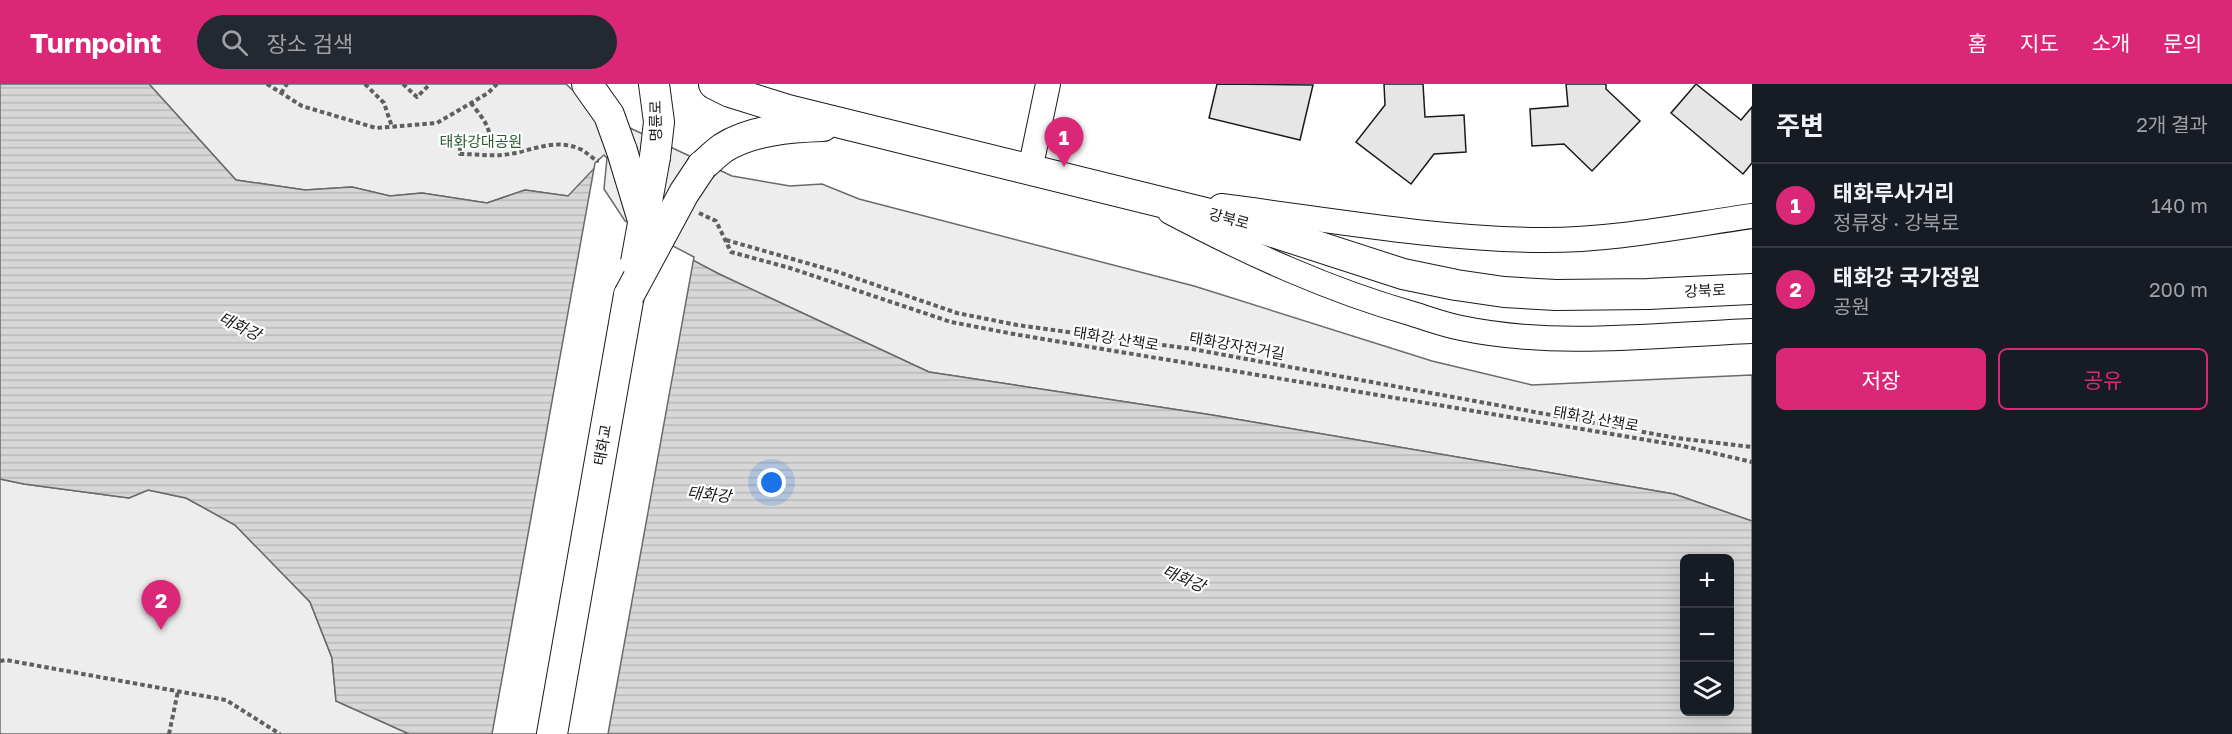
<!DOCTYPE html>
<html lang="ko">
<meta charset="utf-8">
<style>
:root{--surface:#171b24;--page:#242831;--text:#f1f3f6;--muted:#9ea1a6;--line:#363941;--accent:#db2777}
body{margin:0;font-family:"Golos Text","Noto Sans KR",sans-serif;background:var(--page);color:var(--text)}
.controls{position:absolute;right:18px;bottom:18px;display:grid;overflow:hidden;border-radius:9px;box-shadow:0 6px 24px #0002}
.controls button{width:54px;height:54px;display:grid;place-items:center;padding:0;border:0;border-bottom:2px solid var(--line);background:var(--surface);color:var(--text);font:30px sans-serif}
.you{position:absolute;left:772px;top:399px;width:21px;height:21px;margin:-15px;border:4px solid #fff;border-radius:50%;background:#1a73e8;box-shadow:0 0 0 9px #1a73e833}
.badge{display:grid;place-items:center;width:39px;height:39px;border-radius:50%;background:var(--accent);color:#fff;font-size:20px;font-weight:700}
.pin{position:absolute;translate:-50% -50px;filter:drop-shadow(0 2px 3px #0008)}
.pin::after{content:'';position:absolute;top:32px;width:21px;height:18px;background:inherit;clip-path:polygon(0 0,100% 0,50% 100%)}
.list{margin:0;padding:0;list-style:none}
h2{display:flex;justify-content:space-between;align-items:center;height:78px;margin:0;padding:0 24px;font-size:26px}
h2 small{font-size:20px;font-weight:400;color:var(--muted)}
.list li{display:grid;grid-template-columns:39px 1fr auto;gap:18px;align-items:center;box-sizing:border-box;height:84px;padding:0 24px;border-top:2px solid var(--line)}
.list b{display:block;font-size:22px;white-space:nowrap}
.list p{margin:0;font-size:20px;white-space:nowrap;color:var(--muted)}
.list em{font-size:20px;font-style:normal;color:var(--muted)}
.actions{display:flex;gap:12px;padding:18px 24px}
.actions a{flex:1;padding:14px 0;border:2px solid var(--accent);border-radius:9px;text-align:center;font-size:21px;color:var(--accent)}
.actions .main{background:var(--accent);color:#fff}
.icon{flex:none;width:33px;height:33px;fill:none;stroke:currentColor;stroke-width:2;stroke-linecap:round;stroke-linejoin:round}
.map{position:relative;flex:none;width:1752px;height:650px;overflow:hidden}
header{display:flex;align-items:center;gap:36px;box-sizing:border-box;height:84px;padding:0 30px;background:var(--accent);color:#fff}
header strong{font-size:28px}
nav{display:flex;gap:33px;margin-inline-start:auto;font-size:21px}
.search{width:420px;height:54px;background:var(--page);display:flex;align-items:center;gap:15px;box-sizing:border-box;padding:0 21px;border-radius:33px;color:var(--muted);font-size:22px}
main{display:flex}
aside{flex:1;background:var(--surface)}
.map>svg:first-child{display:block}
</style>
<header>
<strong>Turnpoint</strong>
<div class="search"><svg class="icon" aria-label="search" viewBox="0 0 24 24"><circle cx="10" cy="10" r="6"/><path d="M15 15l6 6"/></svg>장소 검색</div>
<nav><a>홈</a><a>지도</a><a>소개</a><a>문의</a></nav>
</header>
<main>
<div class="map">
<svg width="1752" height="650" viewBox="0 0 1752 650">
<defs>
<pattern id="water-rules" width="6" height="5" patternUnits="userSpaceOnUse" patternTransform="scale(1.5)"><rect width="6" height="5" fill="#d7d7d7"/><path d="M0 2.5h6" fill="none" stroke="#b8b8b8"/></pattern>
</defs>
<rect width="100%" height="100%" fill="#fff"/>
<g fill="#ededed" stroke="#6a6a6a" stroke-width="1.5">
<polygon points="149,0 566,0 596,28 732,92 790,102 822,100 859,115 1194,202 1432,277 1532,301 1752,291 1752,437 1674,410 1212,331 929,288 719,190 568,112 525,106 487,119 422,109 390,112 352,103 305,106 236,96"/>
<polygon points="0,395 24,400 129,414 148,406 186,414 235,441 310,518 332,574 336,617 409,650 0,650"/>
</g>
<path fill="url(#water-rules)" stroke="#6a6a6a" stroke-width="1.5" fill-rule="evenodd" d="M0 0H149L236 96 305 106 352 103 390 112 422 109 487 119 525 106 568 112 604 74 601 106 623 139 719 190 929 288 1212 331 1674 410 1752 437V650H409L336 617 332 574 310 518 235 441 186 414 148 406 129 414 24 400 0 395ZM1684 474H1730V628H1684Z"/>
<polygon fill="#fff" stroke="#6a6a6a" stroke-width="1.5" points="604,71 607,74 604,105 625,137 694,173 608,650 492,650 595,79"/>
<g fill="#e6e6e6" stroke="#1a1a1a" stroke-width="1.5">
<polygon points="1217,0 1313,1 1300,56 1209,34"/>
<polygon points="1384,0 1423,0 1425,33 1464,31 1466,68 1434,70 1411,100 1356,58 1385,21"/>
<polygon points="1566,0 1606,0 1606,5 1640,37 1592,87 1564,60 1532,62 1530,25 1568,22"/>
<polygon points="1696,0 1741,36 1752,23 1752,79 1743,90 1671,29"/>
</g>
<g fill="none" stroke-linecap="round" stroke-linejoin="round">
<g stroke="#1a1a1a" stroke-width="26">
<g id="minor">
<polyline points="1030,86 1048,0"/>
<path d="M1221 122C1325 135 1434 155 1539 156 1610 157 1682 142 1752 132"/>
<path d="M1170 128C1248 169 1328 206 1413 230 1429 235 1445 241 1461 244 1556 264 1656 251 1752 247"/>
</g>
</g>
<g stroke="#1a1a1a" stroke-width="32">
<g id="major">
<polyline points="587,0 609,31 622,67"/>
<polyline points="654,0 659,38 655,73"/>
<polyline points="714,0 730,8 788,26 1242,138 1403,190 1456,201 1504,208 1556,211 1648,210 1752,205"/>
<path d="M702 82C709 76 716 69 723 64 751 46 791 43 823 42"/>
<polyline points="552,650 629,211"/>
</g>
</g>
<g stroke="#5f5f5f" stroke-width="4" stroke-dasharray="4.5 3" stroke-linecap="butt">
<polyline points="267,0 302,22 376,44 437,39 488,9 497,0"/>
<polyline points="365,0 384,19 392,43"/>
<polyline points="403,0 417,13 430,0"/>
<polyline points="281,9 287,0"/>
<path d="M471 19C479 30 495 46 487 59L460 60V70C474 70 489 72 502 71 528 69 553 53 580 65 587 68 592 75 599 77"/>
<polyline points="699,129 716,137 731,168 790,184 951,238 1019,251 1683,362 1752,378"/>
<polyline points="726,156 838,188 957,229 1017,241 1192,265 1676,354 1752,363"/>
<polyline points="0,577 6,576 226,616 280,650"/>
<polyline points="169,650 178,607"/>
</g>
<use href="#minor" stroke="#fff" stroke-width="24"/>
<use href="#major" stroke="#fff" stroke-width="30"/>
<g stroke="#1a1a1a" stroke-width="32" stroke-linecap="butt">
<g id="major-bridge">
<polyline points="622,67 642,133"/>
<polyline points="636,178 655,73"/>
<polyline points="629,211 684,109 702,82"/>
</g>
</g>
<use href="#major-bridge" stroke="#fff" stroke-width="30"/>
</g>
<g text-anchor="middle" stroke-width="4.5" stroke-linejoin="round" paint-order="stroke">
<g font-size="15" fill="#1a1a1a" stroke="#fff">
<text transform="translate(656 37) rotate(-91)" y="5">명륜로</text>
<text transform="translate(1229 135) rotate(15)" y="5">강북로</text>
<text transform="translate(1705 207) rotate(-3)" y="5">강북로</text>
<text transform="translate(1116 255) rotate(9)" y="5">태화강 산책로</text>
<text transform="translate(1237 262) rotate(10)" y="5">태화강자전거길</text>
<text transform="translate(1596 335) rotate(10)" y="5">태화강 산책로</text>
<text transform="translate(603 361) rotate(-80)" y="5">태화교</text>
</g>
<g font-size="15" fill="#2b5a34" stroke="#fff">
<text x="481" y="63">태화강대공원</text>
</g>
<g font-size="16" font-style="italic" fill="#1a1a1a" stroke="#fff">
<text transform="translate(240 242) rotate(26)" y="6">태화강</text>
<text transform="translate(709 410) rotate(6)" y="6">태화강</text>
<text transform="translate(1184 494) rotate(23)" y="6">태화강</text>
</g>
</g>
</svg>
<div class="controls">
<button>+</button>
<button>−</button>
<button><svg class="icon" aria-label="layers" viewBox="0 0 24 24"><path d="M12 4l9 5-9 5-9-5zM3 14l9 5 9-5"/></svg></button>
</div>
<div class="you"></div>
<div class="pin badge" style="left:1064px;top:83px">1</div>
<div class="pin badge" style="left:161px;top:546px">2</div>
</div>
<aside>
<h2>주변<small>2개 결과</small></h2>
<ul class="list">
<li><span class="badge">1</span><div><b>태화루사거리</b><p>정류장 · 강북로</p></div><em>140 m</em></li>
<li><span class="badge">2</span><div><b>태화강 국가정원</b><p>공원</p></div><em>200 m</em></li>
</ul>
<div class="actions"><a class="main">저장</a><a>공유</a></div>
</aside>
</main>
